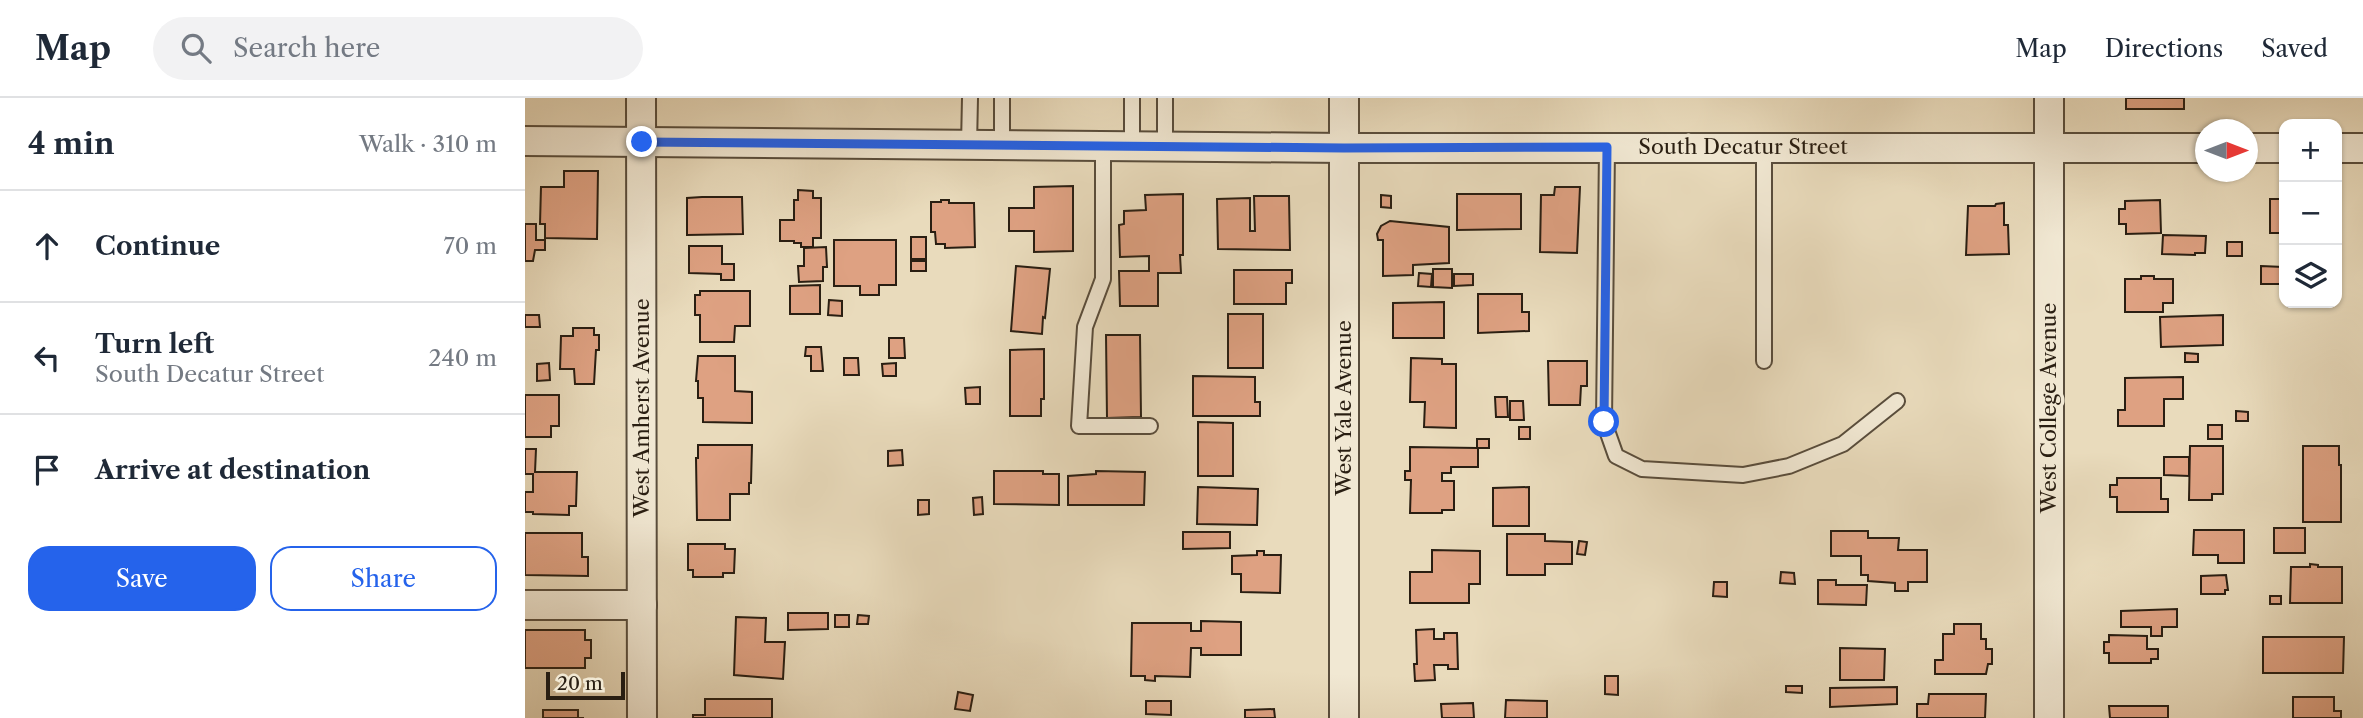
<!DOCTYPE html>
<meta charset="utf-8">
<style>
:root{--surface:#fff;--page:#f2f2f3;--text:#1f2937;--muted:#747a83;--line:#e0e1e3;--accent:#2563eb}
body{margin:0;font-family:"Libre Caslon Text",serif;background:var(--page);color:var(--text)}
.controls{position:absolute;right:21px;top:21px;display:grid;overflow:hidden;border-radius:14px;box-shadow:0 2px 5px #0004}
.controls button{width:63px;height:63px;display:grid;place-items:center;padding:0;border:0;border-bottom:2px solid var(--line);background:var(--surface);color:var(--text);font:35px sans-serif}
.compass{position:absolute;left:1670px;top:21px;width:63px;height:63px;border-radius:50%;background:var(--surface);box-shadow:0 2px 5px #0004;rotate:90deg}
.scale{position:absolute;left:21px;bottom:18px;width:79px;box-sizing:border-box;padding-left:7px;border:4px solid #291e12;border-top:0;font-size:19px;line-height:24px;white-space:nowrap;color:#291e12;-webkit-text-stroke:5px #f1e8d3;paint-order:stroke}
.stop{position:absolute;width:21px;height:21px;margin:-16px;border:5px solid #2563eb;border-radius:50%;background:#fff}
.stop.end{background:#2563eb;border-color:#fff;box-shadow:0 2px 7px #0008}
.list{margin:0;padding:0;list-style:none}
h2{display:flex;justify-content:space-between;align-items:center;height:91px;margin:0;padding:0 28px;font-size:30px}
h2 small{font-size:23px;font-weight:400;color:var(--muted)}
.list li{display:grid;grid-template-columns:46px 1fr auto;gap:21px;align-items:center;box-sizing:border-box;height:112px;padding:0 28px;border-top:2px solid var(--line)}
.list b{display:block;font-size:26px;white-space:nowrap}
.list p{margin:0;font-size:23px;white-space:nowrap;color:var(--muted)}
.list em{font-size:23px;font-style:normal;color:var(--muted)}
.actions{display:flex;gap:14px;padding:21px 28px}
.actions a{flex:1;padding:16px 0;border:2px solid var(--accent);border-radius:21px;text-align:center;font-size:24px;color:var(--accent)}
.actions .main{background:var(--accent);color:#fff}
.icon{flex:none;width:38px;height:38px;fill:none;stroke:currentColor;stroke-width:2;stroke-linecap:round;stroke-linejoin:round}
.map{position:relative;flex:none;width:1838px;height:620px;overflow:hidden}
header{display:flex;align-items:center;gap:42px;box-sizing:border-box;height:98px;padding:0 35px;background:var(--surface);border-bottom:2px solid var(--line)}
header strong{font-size:33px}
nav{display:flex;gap:38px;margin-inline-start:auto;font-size:24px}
.search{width:490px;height:63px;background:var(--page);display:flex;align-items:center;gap:18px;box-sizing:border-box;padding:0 24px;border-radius:38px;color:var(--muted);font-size:26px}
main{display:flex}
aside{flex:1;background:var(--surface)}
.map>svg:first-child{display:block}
</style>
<header>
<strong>Map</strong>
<div class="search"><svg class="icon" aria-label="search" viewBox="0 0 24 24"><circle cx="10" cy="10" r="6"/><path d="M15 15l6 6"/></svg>Search here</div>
<nav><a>Map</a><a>Directions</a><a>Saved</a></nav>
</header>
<main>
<aside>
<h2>4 min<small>Walk · 310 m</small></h2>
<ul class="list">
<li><svg class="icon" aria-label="ahead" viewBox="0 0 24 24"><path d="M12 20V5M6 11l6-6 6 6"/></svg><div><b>Continue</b></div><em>70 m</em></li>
<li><svg class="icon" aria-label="left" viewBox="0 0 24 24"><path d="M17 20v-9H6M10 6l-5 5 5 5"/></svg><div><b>Turn left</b><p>South Decatur Street</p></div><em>240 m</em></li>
<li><svg class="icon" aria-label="arrive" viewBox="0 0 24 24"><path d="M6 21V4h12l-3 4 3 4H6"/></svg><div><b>Arrive at destination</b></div></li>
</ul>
<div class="actions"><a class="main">Save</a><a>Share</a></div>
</aside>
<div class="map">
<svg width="1838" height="620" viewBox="0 0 1838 620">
<rect width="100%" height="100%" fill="#e9dbbc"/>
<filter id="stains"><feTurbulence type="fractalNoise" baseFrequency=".00286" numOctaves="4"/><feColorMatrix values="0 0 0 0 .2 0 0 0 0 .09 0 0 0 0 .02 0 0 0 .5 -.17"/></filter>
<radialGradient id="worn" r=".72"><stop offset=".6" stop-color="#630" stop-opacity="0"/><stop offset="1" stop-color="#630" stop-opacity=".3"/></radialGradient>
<g fill="#dea182" stroke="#291e12" stroke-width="2">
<rect x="1601" y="0" width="58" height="11"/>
<polygon points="39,73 73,73 72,141 20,140 20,126 15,126 16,89 39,89"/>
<polygon points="548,88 548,153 509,154 509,133 484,133 484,110 509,110 509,89"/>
<polygon points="1030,89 1055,89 1052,155 1015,154 1016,97 1029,97"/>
<polygon points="273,92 288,93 288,100 296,100 296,140 288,140 288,149 276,149 276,145 269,145 269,143 255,143 255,122 269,122 269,102 273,102"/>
<polygon points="658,96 658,157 655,157 656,175 633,175 633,208 595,208 594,173 624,173 624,158 595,159 594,127 599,126 599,113 621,112 620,97"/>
<polygon points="932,96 996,96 996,131 932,132"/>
<polygon points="856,97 866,98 866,110 856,109"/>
<polygon points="729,98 764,98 765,152 693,151 692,101 725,100 725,133 730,133"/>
<polygon points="177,99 217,99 218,136 162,137 162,100"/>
<rect x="1745" y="101" width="14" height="34"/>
<polygon points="416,102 424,102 424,105 449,105 450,149 420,150 420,146 411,146 410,134 406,134 406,104 416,104"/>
<polygon points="1635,102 1636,135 1601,136 1601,126 1594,126 1594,111 1600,111 1600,103"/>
<polygon points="1479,105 1479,127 1483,127 1484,156 1441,157 1443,108 1470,108 1471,106"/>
<polygon points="865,123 924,129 924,165 888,167 888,177 858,178 858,142 853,142 852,136 856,128"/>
<polygon points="0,126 11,126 11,142 20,142 20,152 10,152 8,163 0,163"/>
<polygon points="1638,137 1681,138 1680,155 1670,155 1670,157 1637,156"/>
<rect x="386" y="139" width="15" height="22"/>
<polygon points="309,142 371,142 371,187 354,187 354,197 335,197 335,188 309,188"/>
<rect x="1702" y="144" width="15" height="14"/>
<polygon points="164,148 197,148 197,166 209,166 209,182 196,182 196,176 164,175"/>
<polygon points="301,149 302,169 298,169 298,183 274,184 273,168 279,168 279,150"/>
<rect x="386" y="163" width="15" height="10"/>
<polygon points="491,168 525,171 520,220 518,219 517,236 486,233"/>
<polygon points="1736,168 1758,169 1758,186 1736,186"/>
<polygon points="908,171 927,171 927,190 908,189"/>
<polygon points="709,172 767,172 767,185 761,185 761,206 709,206"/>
<polygon points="894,175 907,176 906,189 893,188"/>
<polygon points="929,176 948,176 948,187 929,188"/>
<polygon points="1616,178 1629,178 1629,181 1648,181 1648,205 1638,205 1638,214 1600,214 1600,181 1616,181"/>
<polygon points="295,187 295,216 265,216 265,188"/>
<polygon points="175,193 225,193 225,228 210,228 209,244 175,244 175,217 170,217 170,197 175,197"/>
<polygon points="953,196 997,196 997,214 1004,214 1004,233 953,235"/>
<polygon points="304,202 317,203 317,218 303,217"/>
<polygon points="919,204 919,240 868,240 868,205"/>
<rect x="703" y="216" width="35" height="54"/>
<polygon points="0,217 14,217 15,229 0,229"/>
<polygon points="1698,217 1698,247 1636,249 1635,219"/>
<polygon points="48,230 69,230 69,237 74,237 74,252 71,252 69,286 50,286 49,271 35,271 36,238 48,238"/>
<polygon points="581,237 615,237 616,319 582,320"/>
<polygon points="364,240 379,240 380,260 364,260"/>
<polygon points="281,249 296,249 298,273 286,273 286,258 280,258"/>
<polygon points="519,251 519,301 516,301 516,318 485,318 485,252"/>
<polygon points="1660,255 1673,256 1673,264 1660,264"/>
<polygon points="173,258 210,258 210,293 227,294 227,325 178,324 178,300 173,300 173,283 171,283"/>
<polygon points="319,260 333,260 334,277 319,277"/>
<polygon points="886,260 917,261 917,266 931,266 931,330 899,329 900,304 885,304"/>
<polygon points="1023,263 1062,263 1062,288 1056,288 1055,307 1024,307"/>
<polygon points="24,265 25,282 12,283 12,266"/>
<polygon points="371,265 371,278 358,278 357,266"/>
<polygon points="668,278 730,279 730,304 735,304 735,318 668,318"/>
<polygon points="1658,279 1658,301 1639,301 1639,328 1593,328 1593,312 1600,312 1600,280"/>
<polygon points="455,289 455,306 441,306 440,290"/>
<polygon points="0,297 34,297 34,328 26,328 26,339 0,339"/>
<polygon points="970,299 982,299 983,319 971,319"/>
<polygon points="985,303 998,303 999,322 985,322"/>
<polygon points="1711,313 1723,314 1723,323 1711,323"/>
<polygon points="673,324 708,325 708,378 673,378"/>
<rect x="1683" y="327" width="14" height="14"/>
<rect x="994" y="329" width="11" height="12"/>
<polygon points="952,341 964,341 964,350 953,350 953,369 926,369 926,375 917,375 917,383 929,383 929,412 917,412 917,415 885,415 886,382 880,382 880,373 885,373 885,349 952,350"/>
<polygon points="173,347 227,347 226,385 224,385 224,396 205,396 205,422 172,422 171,360 173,360"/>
<polygon points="1665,348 1698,348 1698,396 1687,396 1687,402 1664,402"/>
<polygon points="1778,348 1814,348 1814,367 1816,367 1816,424 1778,424"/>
<polygon points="0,351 11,351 10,374 52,374 51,408 44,408 44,417 8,416 8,414 0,414 0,394 8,394 8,376 0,376"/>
<polygon points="377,352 378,367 363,368 363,353"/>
<polygon points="1639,359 1664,359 1664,378 1639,377"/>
<polygon points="469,373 518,373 518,376 534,376 534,407 469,406"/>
<polygon points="571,373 620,374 619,407 543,407 543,378 571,376"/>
<polygon points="1592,380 1636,380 1636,401 1643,401 1643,414 1592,414 1592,399 1585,399 1585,387 1592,387"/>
<polygon points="673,389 733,391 732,427 672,426"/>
<polygon points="1004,389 1004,428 968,428 968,390"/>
<polygon points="457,399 458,416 449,417 448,400"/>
<polygon points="393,402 404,402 404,416 393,417"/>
<rect x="1749" y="430" width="31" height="25"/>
<polygon points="1669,432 1719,432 1719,465 1693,465 1693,457 1668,457"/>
<polygon points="1306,433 1343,433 1343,440 1374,440 1373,452 1402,452 1402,484 1383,484 1383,493 1370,493 1370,485 1343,483 1343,477 1336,477 1336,458 1306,458"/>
<polygon points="658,434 705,434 705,450 658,451"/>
<polygon points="0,435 57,435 57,459 63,459 63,478 0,477"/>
<polygon points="982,436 1020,436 1020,443 1047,444 1047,466 1020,466 1020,477 982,477"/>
<polygon points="1054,443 1062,444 1060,457 1052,456"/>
<polygon points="163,446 200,446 200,451 210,451 209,475 198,475 198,479 168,479 168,472 163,472"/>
<polygon points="907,452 955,453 955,486 944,486 944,505 885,505 885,474 907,474"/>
<polygon points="732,453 739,453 739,457 756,457 755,495 716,494 716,476 707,476 707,458 732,457"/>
<polygon points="1785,466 1793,467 1793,469 1817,469 1817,505 1765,505 1766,469 1785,469"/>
<polygon points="1256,474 1269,475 1270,486 1255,485"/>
<polygon points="1701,477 1703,492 1700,492 1700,496 1676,496 1676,478"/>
<polygon points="1293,482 1311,482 1311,487 1342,487 1341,507 1293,506"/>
<polygon points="1189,484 1202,484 1202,499 1188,498"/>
<rect x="1745" y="498" width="11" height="8"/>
<polygon points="1652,511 1652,529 1637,529 1637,538 1626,538 1626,529 1596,529 1596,513"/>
<polygon points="263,515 303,515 303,531 263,532"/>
<rect x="310" y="517" width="14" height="12"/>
<polygon points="333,517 344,518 343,526 332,526"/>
<polygon points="211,519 241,520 240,544 260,544 258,581 209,577"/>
<polygon points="676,523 716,524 716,557 676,557 676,550 666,550 665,579 630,578 630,583 620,582 620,578 606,578 607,525 666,525 666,533 676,533"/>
<polygon points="1429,526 1456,526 1456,541 1461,541 1461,551 1467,551 1467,566 1463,566 1461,576 1410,576 1410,562 1418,562 1418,536 1429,536"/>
<polygon points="909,531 909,541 919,541 919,535 932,535 933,571 923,571 923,567 909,567 910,582 890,583 889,566 892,566 891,532"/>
<polygon points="0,532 60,532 60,542 66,542 66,560 60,560 60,570 0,570"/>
<polygon points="1584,537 1622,538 1622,551 1633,551 1633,561 1626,561 1626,565 1584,565 1584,555 1579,555 1579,544 1584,544"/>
<polygon points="1738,539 1819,539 1818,575 1738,575"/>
<polygon points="1315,550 1360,551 1359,582 1315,582"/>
<polygon points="1080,578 1093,578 1093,597 1080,596"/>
<polygon points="1261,588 1277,588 1277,595 1261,594"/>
<polygon points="1372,589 1372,606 1305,609 1305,590"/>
<polygon points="433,594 448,597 445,613 430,611"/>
<polygon points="1404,596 1461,596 1460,620 1392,620 1392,606 1403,606"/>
<polygon points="1768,599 1809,599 1809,613 1816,613 1816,620 1768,620"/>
<polygon points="180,601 247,601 247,620 168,620 168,617 180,617"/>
<polygon points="981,602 1022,603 1022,620 980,620"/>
<polygon points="621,603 646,603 646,617 621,616"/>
<polygon points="948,605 949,620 917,620 916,606"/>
<polygon points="1584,608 1643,608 1643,620 1585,620"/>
<polygon points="18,612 53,612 53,620 59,620 18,620"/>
<polygon points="720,612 749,611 750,620 720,620"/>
</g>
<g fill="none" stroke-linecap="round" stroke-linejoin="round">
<g stroke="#594d3c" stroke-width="18">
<g id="service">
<polyline points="607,0 607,49"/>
<polyline points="640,0 640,49"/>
<polyline points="444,47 445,0"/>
<polyline points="477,48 477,0"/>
<polyline points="578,48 578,181 560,229 554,328 625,328"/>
<polyline points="1082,49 1079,324 1091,358 1117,371 1218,377 1264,368 1318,346 1372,303"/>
<polyline points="1239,263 1239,49"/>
</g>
</g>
<g stroke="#594d3c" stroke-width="32">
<g id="minor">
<polyline points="116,0 117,620"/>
<polyline points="819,0 819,620"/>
<polyline points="1524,0 1524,620"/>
<polyline points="0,43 819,50 1680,50"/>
<polyline points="1722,50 1759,50"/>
<polyline points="1812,50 1838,50"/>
<polyline points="0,507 117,507"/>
</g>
</g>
<use href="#service" stroke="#f1e8d3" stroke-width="14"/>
<use href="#minor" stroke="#f1e8d3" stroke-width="28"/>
</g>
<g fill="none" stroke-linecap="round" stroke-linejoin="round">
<polyline stroke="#2563eb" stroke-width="9" points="117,44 819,50 1082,49 1079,324"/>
</g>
<g text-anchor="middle" stroke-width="7" stroke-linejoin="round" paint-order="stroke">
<g font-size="21" fill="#291e12" stroke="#f1e8d3">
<text x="1218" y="56">South Decatur Street</text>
<text transform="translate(117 310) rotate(-90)" y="7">West Amherst Avenue</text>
<text transform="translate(819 310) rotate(-90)" y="7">West Yale Avenue</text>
<text transform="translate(1524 310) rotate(-90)" y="7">West College Avenue</text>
</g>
</g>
<rect width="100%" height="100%" filter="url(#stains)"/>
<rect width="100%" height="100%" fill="url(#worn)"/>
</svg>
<div class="controls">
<button>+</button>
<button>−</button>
<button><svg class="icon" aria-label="layers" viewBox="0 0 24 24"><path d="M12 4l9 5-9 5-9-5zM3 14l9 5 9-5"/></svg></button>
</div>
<svg class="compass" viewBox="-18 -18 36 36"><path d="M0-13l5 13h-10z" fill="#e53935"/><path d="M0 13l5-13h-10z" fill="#747a83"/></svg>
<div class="scale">20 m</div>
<div class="stop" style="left:1079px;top:324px"></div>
<div class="stop end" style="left:117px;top:44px"></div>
</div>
</main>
